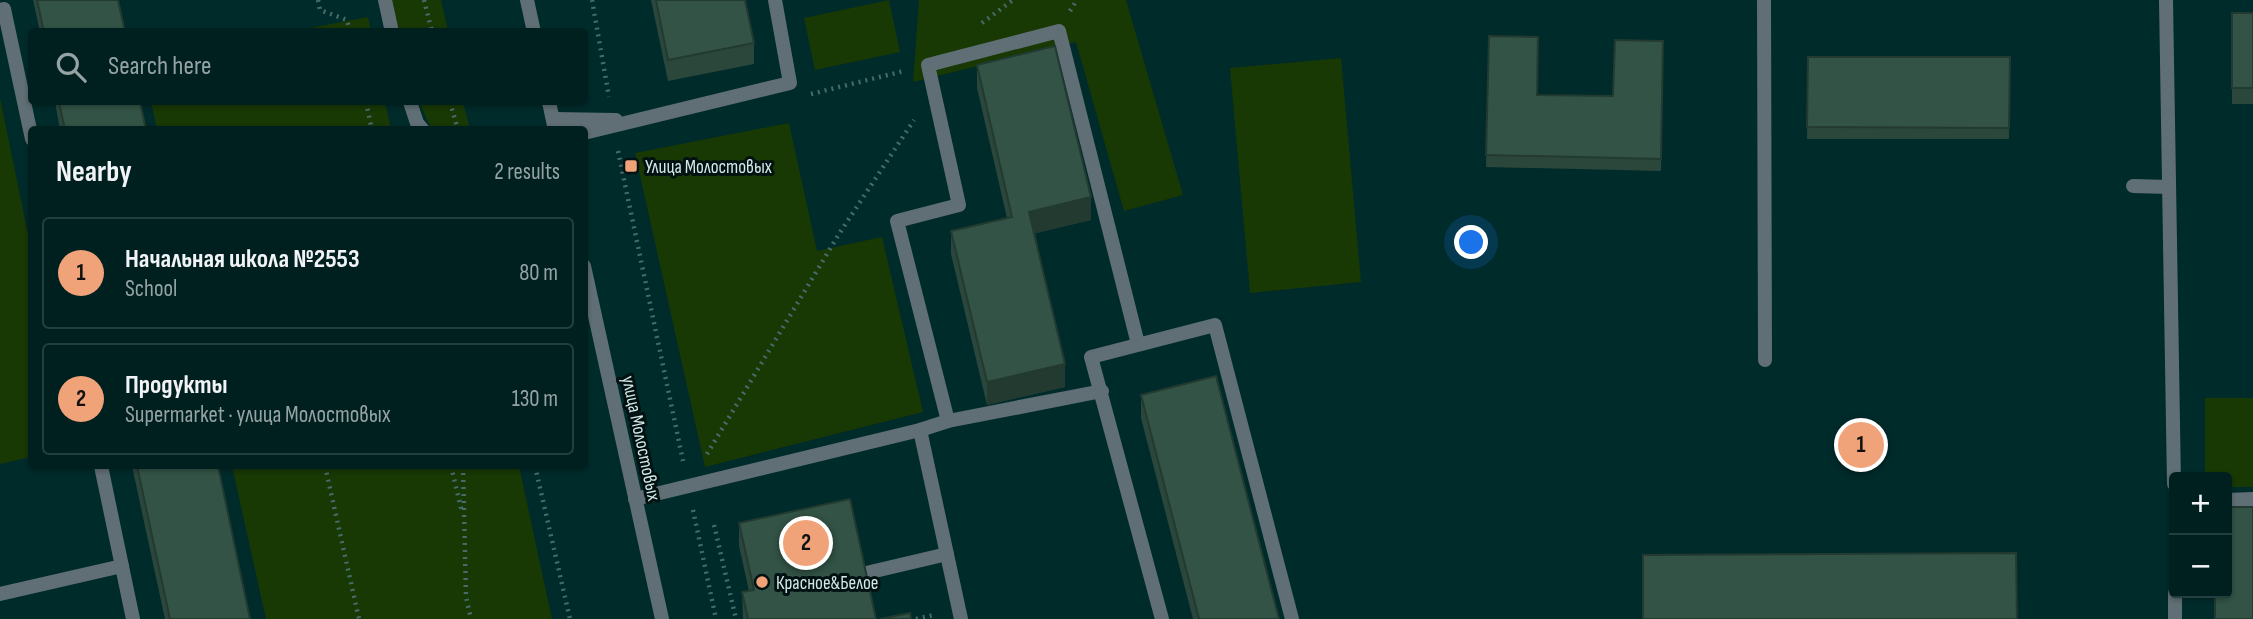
<!DOCTYPE html>
<meta charset="utf-8">
<style>
:root{--surface:#002020;--page:#0e2d2d;--text:#f1f3f6;--muted:#95a3a5;--line:#223e3e;--accent:#f0a279}
body{margin:0;font-family:"Sofia Sans Condensed",sans-serif;background:var(--page);color:var(--text)}
.controls{position:absolute;right:21px;bottom:21px;display:grid;overflow:hidden;border-radius:7px;box-shadow:0 2px 5px #0004}
.controls button{width:63px;height:63px;display:grid;place-items:center;padding:0;border:0;border-bottom:2px solid var(--line);background:var(--surface);color:var(--text);font:35px sans-serif}
.you{position:absolute;left:1472px;top:243px;width:24px;height:24px;margin:-18px;border:5px solid #fff;border-radius:50%;background:#1a73e8;box-shadow:0 0 0 10px #1a73e833}
.badge{display:grid;place-items:center;width:46px;height:46px;border-radius:50%;background:var(--accent);color:#111;font-size:23px;font-weight:700}
.pin{position:absolute;translate:-50% -50%;border:4px solid #fff;box-shadow:0 2px 7px #0006}
.list{margin:0;padding:0;list-style:none}
h2{display:flex;justify-content:space-between;align-items:center;height:91px;margin:0;padding:0 28px;font-size:30px}
h2 small{font-size:23px;font-weight:400;color:var(--muted)}
.list li{display:grid;grid-template-columns:46px 1fr auto;gap:21px;align-items:center;box-sizing:border-box;height:112px;margin:0 14px 14px;padding:0 14px;border:2px solid var(--line);border-radius:7px}
.list b{display:block;font-size:26px;white-space:nowrap}
.list p{margin:0;font-size:23px;white-space:nowrap;color:var(--muted)}
.list em{font-size:23px;font-style:normal;color:var(--muted)}
.icon{flex:none;width:38px;height:38px;fill:none;stroke:currentColor;stroke-width:2;stroke-linecap:round;stroke-linejoin:round}
.map{position:relative;flex:none;width:2253px;height:619px;overflow:hidden}
.search{position:absolute;background:var(--surface);box-shadow:0 2px 5px #0004;left:28px;top:28px;width:560px;height:77px;display:flex;align-items:center;gap:18px;box-sizing:border-box;padding:0 24px;border-radius:7px;color:var(--muted);font-size:26px}
.panel{position:absolute;background:var(--surface);box-shadow:0 2px 5px #0004;left:28px;top:126px;width:560px;height:343px;border-radius:7px}
.map>svg:first-child{display:block}
</style>
<div class="map">
<svg width="2253" height="619" viewBox="0 0 2253 619">
<rect width="100%" height="100%" fill="#002b2b"/>
<g fill="#183804">
<polygon points="392,0 441,0 448,31 399,31"/>
<polygon points="889,0 900,52 815,70 804,18"/>
<polygon points="919,0 1126,0 1183,195 1124,211 1076,42 913,82"/>
<polygon points="368,17 371,31 294,31"/>
<polygon points="1341,58 1361,282 1250,293 1230,68"/>
<polygon points="0,98 31,249 31,457 0,464"/>
<polygon points="151,102 385,102 391,129 157,129"/>
<polygon points="419,102 463,102 470,129 431,128"/>
<polygon points="789,123 817,251 882,237 923,412 705,467 635,153"/>
<polygon points="2205,398 2253,398 2253,487 2227,487 2227,477 2205,477"/>
<polygon points="232,466 519,466 552,619 266,619"/>
</g>
<g fill="none" stroke-linecap="round" stroke-linejoin="round">
<g stroke="#476b6a" stroke-width="4.5" stroke-dasharray="2 5" stroke-linecap="butt">
<polyline points="318,0 320,10 347,20 350,32"/>
<polyline points="424,0 432,32"/>
<polyline points="592,0 609,97"/>
<polyline points="1070,11 1077,0"/>
<polyline points="982,23 1013,0"/>
<polyline points="811,94 904,71"/>
<polyline points="366,102 372,130"/>
<polyline points="450,102 458,130"/>
<polyline points="618,151 683,461"/>
<polyline points="707,454 839,234 914,120"/>
<polyline points="325,466 359,619"/>
<polyline points="451,466 462,512"/>
<polyline points="463,466 466,597 471,619"/>
<polyline points="535,466 570,619"/>
<polyline points="693,510 716,619"/>
<polyline points="714,525 736,619"/>
<polyline points="916,619 934,615"/>
</g>
<g stroke="#606f75" stroke-width="14">
<polyline points="385,0 392,32"/>
<polyline points="1764,0 1765,360"/>
<polyline points="2166,0 2174,484"/>
<polyline points="0,10 4,9 32,139"/>
<polyline points="410,102 417,123 423,130"/>
<polyline points="553,119 616,120"/>
<polyline points="584,133 790,83 775,0"/>
<polyline points="2133,186 2169,187"/>
<polyline points="948,421 897,221 959,205 928,65 1059,31 1138,344"/>
<polyline points="920,430 961,619"/>
<polyline points="101,466 133,619"/>
<polyline points="635,499 920,430 948,421 1102,391"/>
<polyline points="2227,500 2253,499"/>
<polyline points="862,574 947,554"/>
<polyline points="2175,593 2175,619"/>
<polyline points="0,594 122,566"/>
<polyline points="1162,619 1091,357 1215,325 1292,619"/>
</g>
<g stroke="#606f75" stroke-width="14">
<polyline points="527,0 534,32"/>
<polyline points="549,102 555,130"/>
<polyline points="584,266 662,619"/>
</g>
</g>
<g fill="#2b473b">
<polygon points="33,0 118,0 125,32 40,32"/>
<polygon points="651,0 745,0 754,43 754,64 668,81"/>
<rect x="2232" y="13" width="21" height="91"/>
<polygon points="1489,36 1537,95 1613,96 1663,41 1661,171 1486,167"/>
<polygon points="1808,57 2010,57 2009,139 1807,139"/>
<polygon points="977,65 1091,220 1035,233 1065,387 987,405 951,254 951,231 1007,218 977,88"/>
<polygon points="55,102 140,102 146,130 60,130"/>
<polygon points="1141,395 1279,619 1193,619 1141,418"/>
<polygon points="132,466 218,466 250,619 165,619"/>
<polygon points="739,523 876,619 743,619 742,592 749,591 739,546"/>
</g>
<g fill="#233a30">
<polygon points="1091,197 1091,220 1029,235 1029,212"/>
<polygon points="1065,364 1065,387 987,405 987,382"/>
</g>
<g fill="#325345" stroke="#233a30" stroke-width="2">
<polygon points="37,0 118,0 125,32 44,32"/>
<polygon points="656,0 745,0 754,43 668,60"/>
<rect x="2232" y="13" width="21" height="75"/>
<polygon points="1489,36 1538,37 1537,95 1613,96 1615,40 1663,41 1661,159 1486,155"/>
<polygon points="1055,46 1091,197 1029,212 1065,364 987,382 951,231 1012,217 977,65"/>
<polygon points="1808,57 2010,57 2009,128 1807,127"/>
<polygon points="59,102 140,102 146,130 65,130"/>
<polygon points="1216,376 1279,619 1199,619 1141,395"/>
<polygon points="137,466 218,466 250,619 170,619"/>
<polygon points="850,499 876,619 748,619 742,592 754,590 739,523"/>
<polygon points="2227,507 2253,507 2253,619 2215,619 2215,593 2227,593"/>
<polygon points="2016,553 2017,619 1643,619 1643,555"/>
<polygon points="910,613 911,619 880,619"/>
</g>
<g fill="#f0a279" stroke="#021111" stroke-width="2.5">
<rect x="624" y="159" width="14" height="14" rx="3.5"/>
<circle cx="762" cy="582" r="7"/>
</g>
<g text-anchor="middle" stroke-width="6" stroke-linejoin="round" paint-order="stroke">
<g font-size="19" fill="#d3e8e7" stroke="#021111" text-anchor="start">
<text x="645" y="173">Улица Молостовых</text>
<text x="776" y="589">Красное&amp;Белое</text>
</g>
<g font-size="19" fill="#d3e8e7" stroke="#021111">
<text transform="translate(642 438) rotate(78)" y="7">улица Молостовых</text>
</g>
</g>
</svg>
<div class="controls">
<button>+</button>
<button>−</button>
</div>
<div class="you"></div>
<div class="pin badge" style="left:1861px;top:445px">1</div>
<div class="pin badge" style="left:806px;top:543px">2</div>
<div class="search"><svg class="icon" aria-label="search" viewBox="0 0 24 24"><circle cx="10" cy="10" r="6"/><path d="M15 15l6 6"/></svg>Search here</div>
<section class="panel">
<h2>Nearby<small>2 results</small></h2>
<ul class="list">
<li><span class="badge">1</span><div><b>Начальная школа №2553</b><p>School</p></div><em>80 m</em></li>
<li><span class="badge">2</span><div><b>Продукты</b><p>Supermarket · улица Молостовых</p></div><em>130 m</em></li>
</ul>
</section>
</div>
